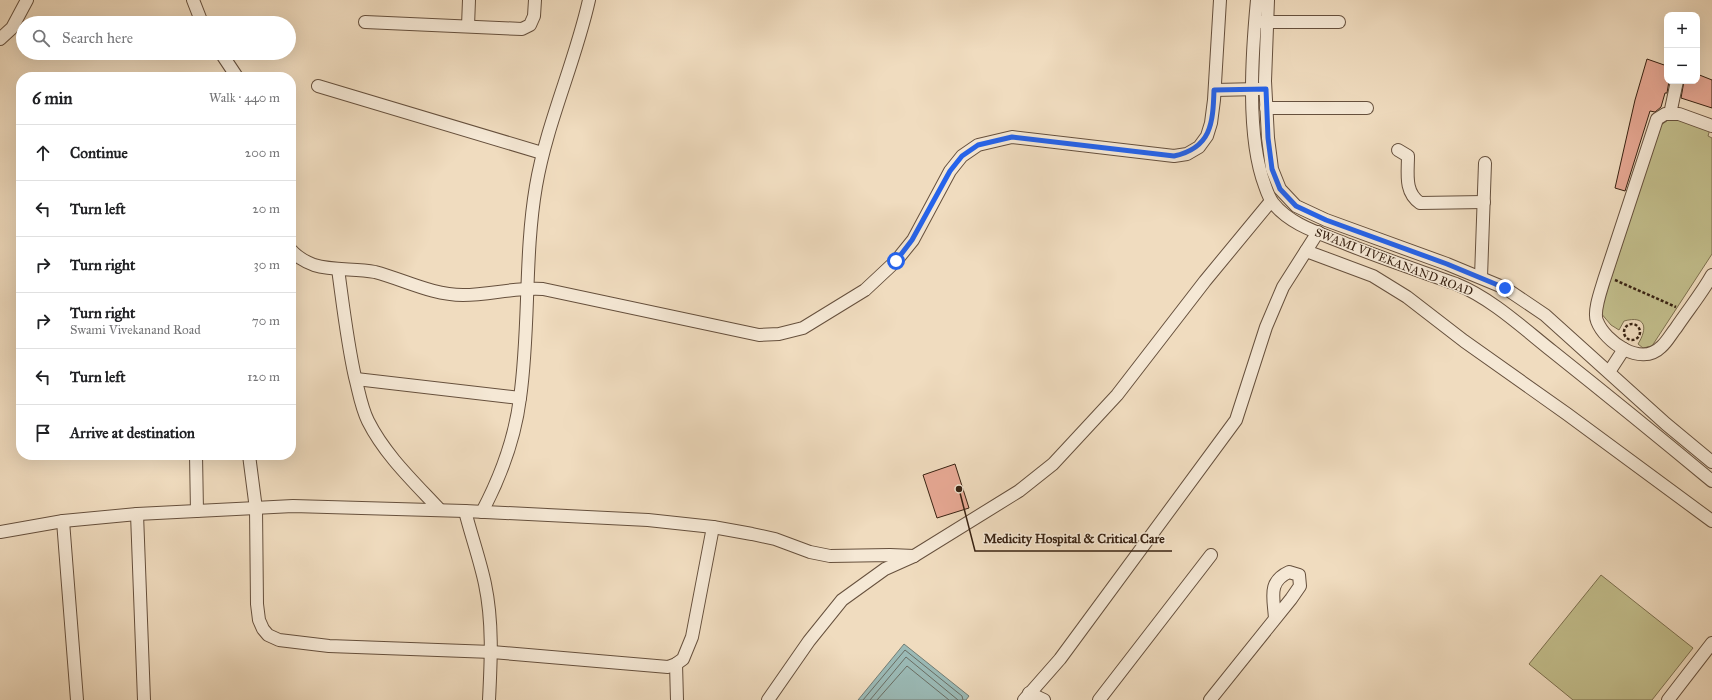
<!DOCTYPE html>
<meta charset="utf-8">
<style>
:root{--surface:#fff;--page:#f2f2f2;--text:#202124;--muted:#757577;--line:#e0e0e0}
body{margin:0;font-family:"IM FELL Great Primer",serif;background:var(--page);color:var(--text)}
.controls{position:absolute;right:12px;top:12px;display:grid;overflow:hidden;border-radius:8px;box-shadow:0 4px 16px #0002}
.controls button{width:36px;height:36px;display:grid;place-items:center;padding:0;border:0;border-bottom:1px solid var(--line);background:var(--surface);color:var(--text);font:20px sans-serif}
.stop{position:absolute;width:12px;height:12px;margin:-9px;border:3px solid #2563eb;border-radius:50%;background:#fff}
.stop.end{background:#2563eb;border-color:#fff;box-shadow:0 1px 4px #0008}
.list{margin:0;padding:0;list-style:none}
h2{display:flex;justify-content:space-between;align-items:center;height:52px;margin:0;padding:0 16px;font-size:17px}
h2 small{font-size:13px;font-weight:400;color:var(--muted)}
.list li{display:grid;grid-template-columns:26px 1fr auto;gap:12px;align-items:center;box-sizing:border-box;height:56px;padding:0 16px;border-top:1px solid var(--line)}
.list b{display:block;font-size:15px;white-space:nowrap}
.list p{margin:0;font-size:13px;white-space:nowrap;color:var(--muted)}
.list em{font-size:13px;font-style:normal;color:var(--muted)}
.icon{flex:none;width:22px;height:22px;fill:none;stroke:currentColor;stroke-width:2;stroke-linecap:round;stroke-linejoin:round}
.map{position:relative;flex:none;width:1712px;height:700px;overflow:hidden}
.search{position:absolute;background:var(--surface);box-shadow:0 4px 16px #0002;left:16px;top:16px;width:280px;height:44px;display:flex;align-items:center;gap:10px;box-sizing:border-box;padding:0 14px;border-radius:22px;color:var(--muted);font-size:15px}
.panel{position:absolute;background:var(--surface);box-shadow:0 4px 16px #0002;left:16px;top:72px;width:280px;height:388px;border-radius:16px}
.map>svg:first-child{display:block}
</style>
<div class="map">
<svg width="1712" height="700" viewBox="0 0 1712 700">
<rect width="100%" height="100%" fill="#f0dcbf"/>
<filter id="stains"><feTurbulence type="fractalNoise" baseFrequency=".005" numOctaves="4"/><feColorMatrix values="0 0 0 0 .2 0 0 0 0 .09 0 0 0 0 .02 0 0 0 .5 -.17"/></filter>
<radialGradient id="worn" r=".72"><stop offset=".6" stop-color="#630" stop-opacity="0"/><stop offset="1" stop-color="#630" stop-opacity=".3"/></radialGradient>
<g fill="#c2be8c" stroke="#7d704f">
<path d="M1671 118 1710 129 1708 136 1712 138V254L1652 346 1643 348 1638 344C1648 328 1646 315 1624 321L1619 330 1611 325 1600 312 1661 125Z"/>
<polygon points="1601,575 1693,648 1652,700 1573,700 1529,664"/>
</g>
<polygon fill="#9bbab6" stroke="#737d74" points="904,644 969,696 966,700 858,700"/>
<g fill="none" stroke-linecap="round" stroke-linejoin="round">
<g stroke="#6a6e64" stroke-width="1">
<polyline points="863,700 905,650 962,696 963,700"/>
<polyline points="870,700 906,657 958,700"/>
<polyline points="877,700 907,666 949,700"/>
</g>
</g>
<g fill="#e8a995" stroke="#382212">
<polygon points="1647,59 1667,66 1667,81 1669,81 1667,93 1665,93 1661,107 1655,112 1650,111 1625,191 1615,188 1635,100"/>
<polygon points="1697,74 1712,80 1712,108 1681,98 1684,81 1697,81"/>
<polygon points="955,464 969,508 937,518 923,475"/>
</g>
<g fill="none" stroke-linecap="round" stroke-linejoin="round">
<g stroke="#66503d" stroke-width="14">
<g id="minor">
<polyline points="193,0 202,23"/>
<path d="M1257 0C1252 53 1246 136 1265 186 1267 192 1269 198 1273 203 1291 226 1323 234 1349 245 1384 259 1420 271 1456 284 1491 298 1523 328 1552 351 1606 394 1659 437 1712 481"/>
<polyline points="1268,0 1265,81 1268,138 1272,169 1280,189 1296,206 1326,220 1447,264 1505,288 1545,315 1666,424 1712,462"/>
<polyline points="365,22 522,29 530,25 534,16 535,0"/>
<polyline points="1261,22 1339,22"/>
<polyline points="468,26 469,0"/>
<polyline points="0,39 12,28 27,0"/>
<polyline points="221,53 237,77"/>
<polyline points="318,86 542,153"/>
<polyline points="1215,90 1259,89"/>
<polyline points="1266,108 1367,108"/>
<polyline points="1670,114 1677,81"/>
<path d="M1712 126 1679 114H1665L1657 119 1604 280C1601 290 1593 312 1597 321 1605 342 1641 367 1661 347 1667 342 1671 334 1676 328 1688 310 1702 293 1712 275"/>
<path d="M1398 150 1408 156C1408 173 1404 192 1420 203L1484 202"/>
<path d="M291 250C297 257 306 262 314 265 334 271 355 268 375 272 405 280 432 295 463 295 490 295 516 287 543 289L759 335 779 334 803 328 865 290 896 261 913 240 950 171 962 156 978 145 1012 137 1174 156 1187 154 1199 147 1207 136 1211 123 1214 100 1220 0"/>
<polyline points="1306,251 1373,276 1407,297 1464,341 1567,414 1712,521"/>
<path d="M338 269C343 305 347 341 355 377 359 392 361 407 368 421 385 455 414 482 440 510"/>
<polyline points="1481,277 1485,163"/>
<polyline points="1609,372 1624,349"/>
<polyline points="356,379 520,398"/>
<polyline points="196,455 197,511"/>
<polyline points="249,455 256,509 257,604 259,620 263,629 268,635 279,640 329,646 492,652 668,667 676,664 683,659 692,637 713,527"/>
<path d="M465 511C471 535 480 560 485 584 493 622 491 661 489 700"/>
<path d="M482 512C501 476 515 438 520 398 530 328 524 256 536 186 547 122 575 63 589 0"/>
<polyline points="137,514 144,700"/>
<polyline points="63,521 77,700"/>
<polyline points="0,532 63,521 137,514 293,506 465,511 648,520 713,527 752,534 775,539 810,552 830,556 890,555 914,556"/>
<polyline points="676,664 677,700"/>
<polyline points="1029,693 1044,700"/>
<polyline points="768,700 809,641 842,600 885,569 914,556 1019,491 1053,464 1117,395 1205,281 1271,201"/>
<polyline points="1024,700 1060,659 1236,420 1266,327 1283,287 1318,232"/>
<polyline points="1099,700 1211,555"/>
<path d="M1210 700 1291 599 1300 586 1299 575 1289 572C1267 582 1274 598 1275 619"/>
<polyline points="1668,700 1712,643"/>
</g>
</g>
<g stroke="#382212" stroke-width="2.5" stroke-dasharray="3 2" stroke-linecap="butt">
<polyline points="1615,280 1676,307"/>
<circle cx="1632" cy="332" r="8"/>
</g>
<use href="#minor" stroke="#f5e8d5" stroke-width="12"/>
</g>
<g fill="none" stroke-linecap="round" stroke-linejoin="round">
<path stroke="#2563eb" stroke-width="5" d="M896 261 912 240 950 171 962 156 978 145 1012 137 1174 156C1211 148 1213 124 1214 90L1266 89 1268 138 1272 169 1280 189 1296 206 1326 220 1447 264 1505 288"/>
</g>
<g text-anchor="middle" stroke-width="3" stroke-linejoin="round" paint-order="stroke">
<g font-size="12" fill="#382212" stroke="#f5e8d5">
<text transform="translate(1394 262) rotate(21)" y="4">SWAMI VIVEKANAND ROAD</text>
</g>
</g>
<path fill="none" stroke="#382212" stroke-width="1.5" d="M959 489L975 551H1172"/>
<circle fill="#382212" stroke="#f5e8d5" stroke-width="1.5" cx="959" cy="489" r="4"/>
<g font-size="13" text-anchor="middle" font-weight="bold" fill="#382212" stroke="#f5e8d5" stroke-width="3" stroke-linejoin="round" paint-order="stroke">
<text x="1074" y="543">Medicity Hospital &amp; Critical Care</text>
</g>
<rect width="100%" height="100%" filter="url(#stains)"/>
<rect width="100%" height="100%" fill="url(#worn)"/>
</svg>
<div class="controls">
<button>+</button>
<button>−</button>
</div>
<div class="stop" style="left:896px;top:261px"></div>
<div class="stop end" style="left:1505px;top:288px"></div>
<div class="search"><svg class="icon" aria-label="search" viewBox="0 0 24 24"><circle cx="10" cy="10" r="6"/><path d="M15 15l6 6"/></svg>Search here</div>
<section class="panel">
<h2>6 min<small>Walk · 440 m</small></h2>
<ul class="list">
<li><svg class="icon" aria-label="ahead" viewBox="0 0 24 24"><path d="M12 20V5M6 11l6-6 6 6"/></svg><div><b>Continue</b></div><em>200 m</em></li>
<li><svg class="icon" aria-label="left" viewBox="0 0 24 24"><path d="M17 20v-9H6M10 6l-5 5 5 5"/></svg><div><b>Turn left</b></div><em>20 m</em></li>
<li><svg class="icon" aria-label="right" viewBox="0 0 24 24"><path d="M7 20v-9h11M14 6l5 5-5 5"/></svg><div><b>Turn right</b></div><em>30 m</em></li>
<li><svg class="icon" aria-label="right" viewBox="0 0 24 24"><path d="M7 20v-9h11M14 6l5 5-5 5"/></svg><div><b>Turn right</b><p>Swami Vivekanand Road</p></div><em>70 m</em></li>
<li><svg class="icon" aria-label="left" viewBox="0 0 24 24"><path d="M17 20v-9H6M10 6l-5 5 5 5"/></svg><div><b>Turn left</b></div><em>120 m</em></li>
<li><svg class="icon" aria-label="arrive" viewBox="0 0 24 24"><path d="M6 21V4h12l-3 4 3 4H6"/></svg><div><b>Arrive at destination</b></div></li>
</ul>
</section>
</div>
